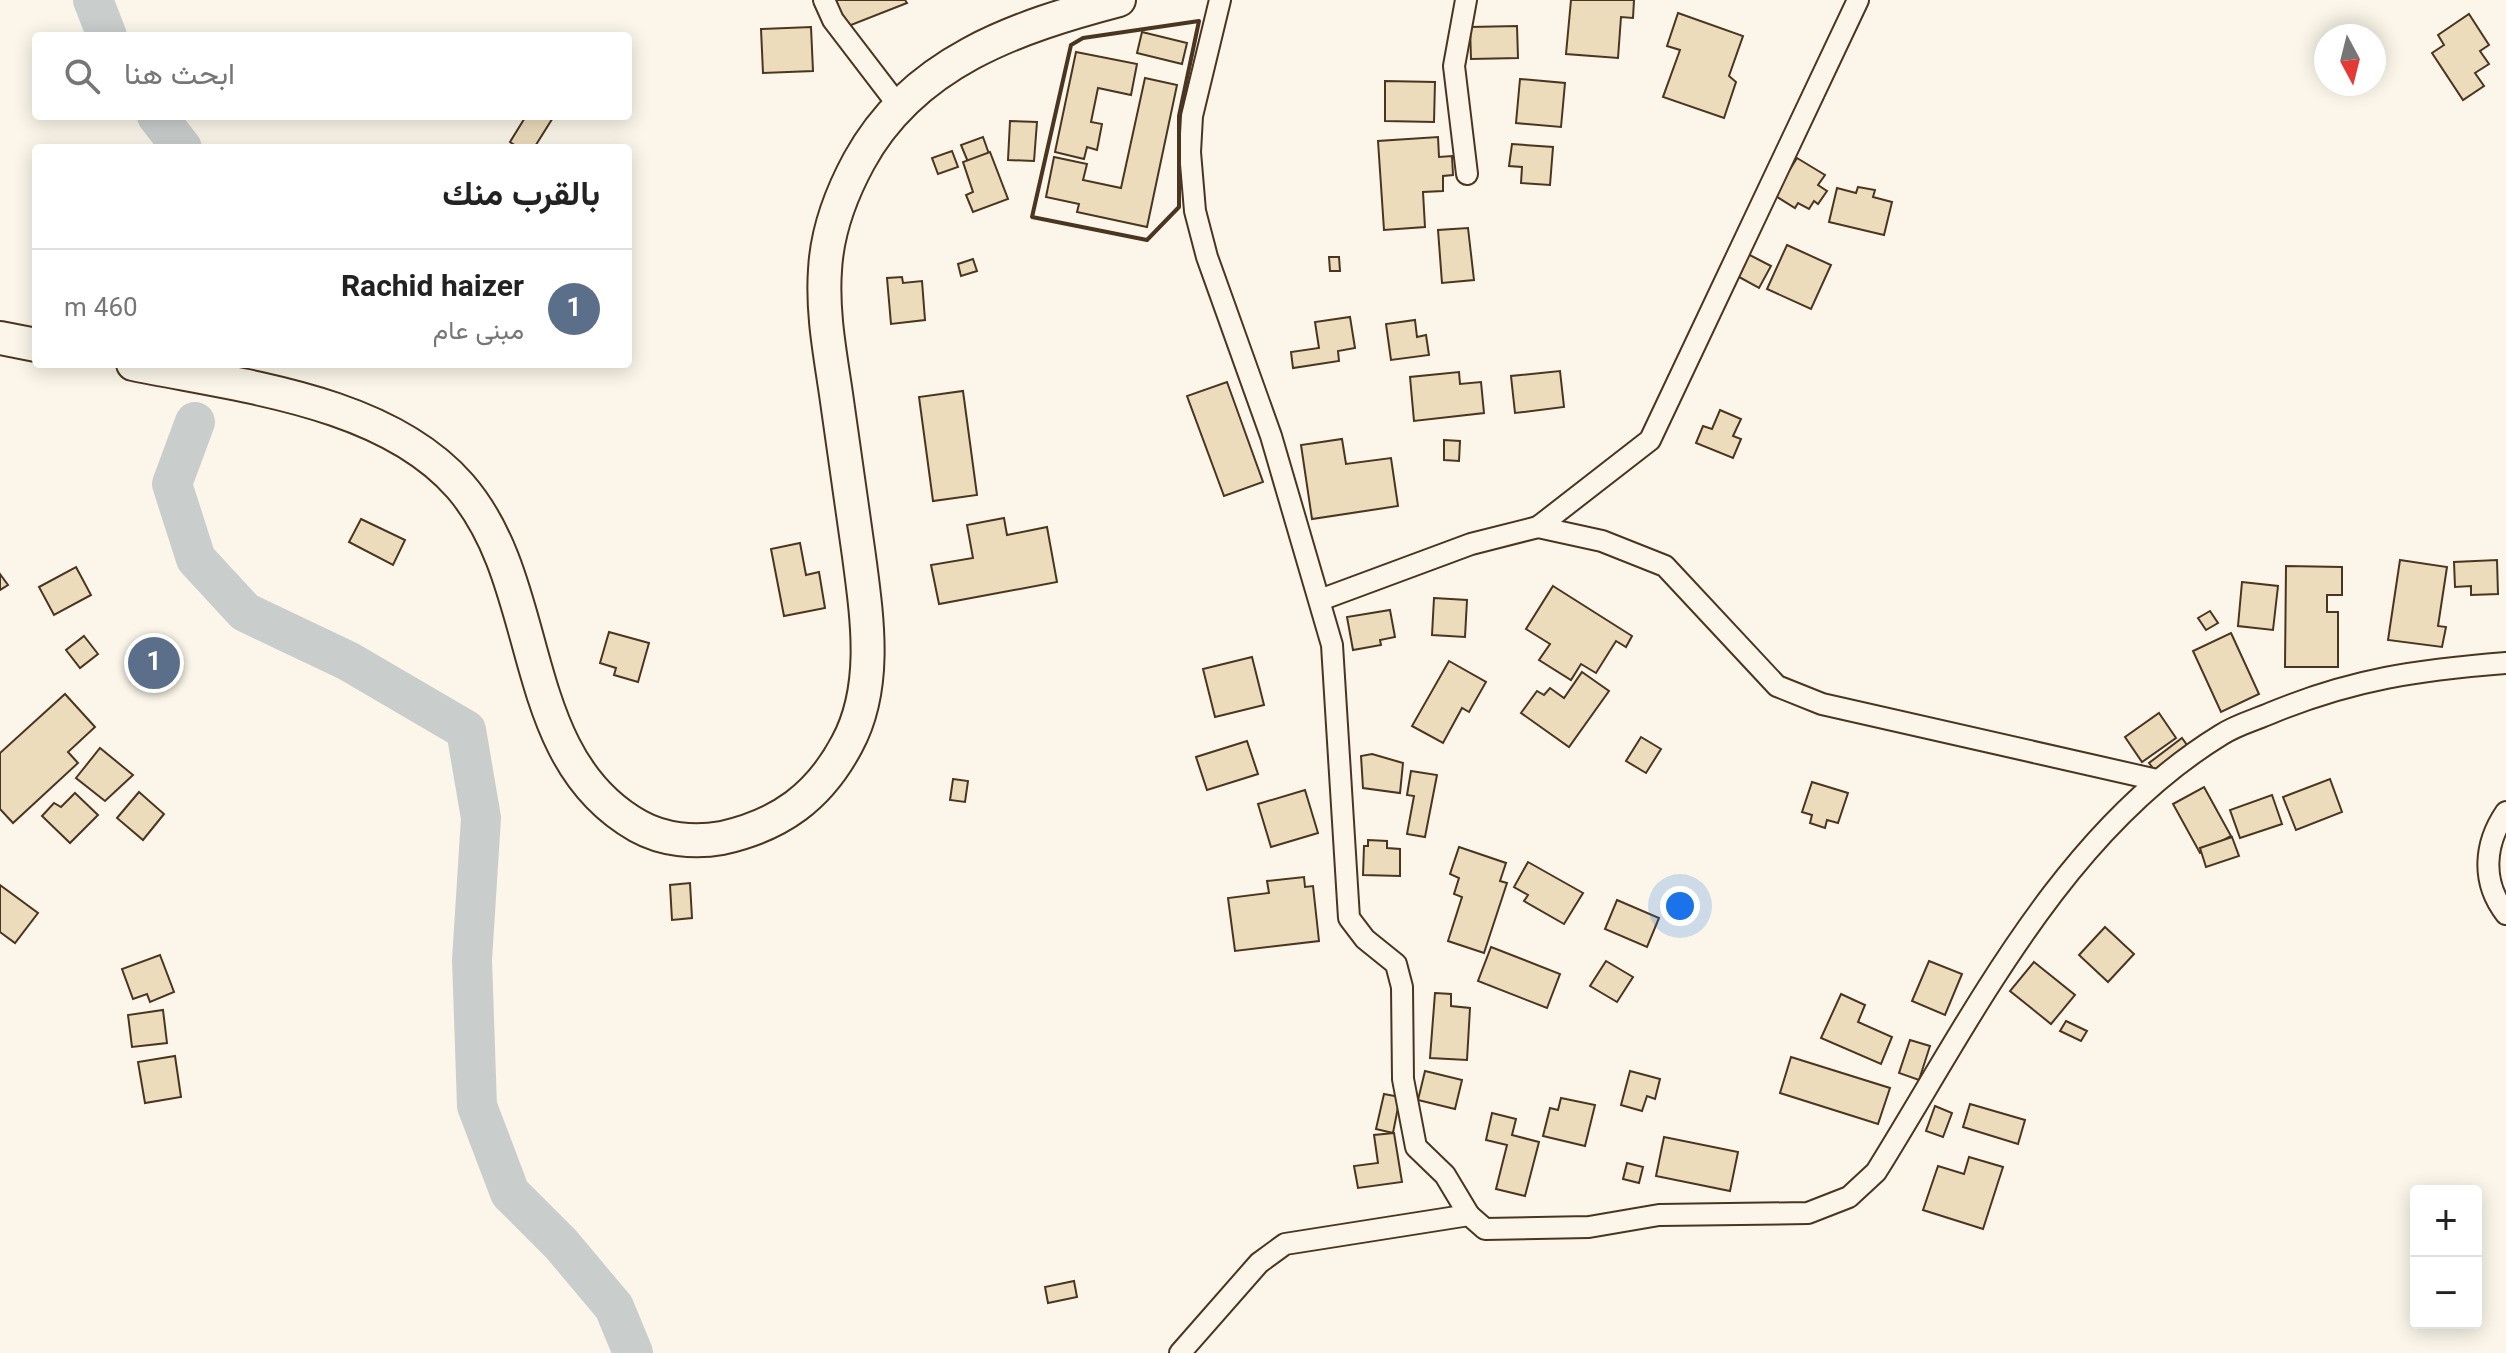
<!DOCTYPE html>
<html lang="ar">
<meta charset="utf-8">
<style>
:root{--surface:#fff;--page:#f2f2f2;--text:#222;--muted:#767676;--line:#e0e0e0;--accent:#db2777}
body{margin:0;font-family:Georgia,Vazirmatn,serif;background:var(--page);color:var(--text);direction:rtl}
.controls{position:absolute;right:24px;bottom:24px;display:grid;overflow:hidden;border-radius:8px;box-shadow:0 4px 20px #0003}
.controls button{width:72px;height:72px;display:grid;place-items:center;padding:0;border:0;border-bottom:2px solid var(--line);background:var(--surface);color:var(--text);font:40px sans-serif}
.compass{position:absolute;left:2314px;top:24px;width:72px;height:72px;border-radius:50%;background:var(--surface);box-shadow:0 4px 20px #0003;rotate:173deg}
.you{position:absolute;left:1680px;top:906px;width:28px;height:28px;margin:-20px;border:6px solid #fff;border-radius:50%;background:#1a73e8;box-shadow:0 0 0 12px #1a73e833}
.badge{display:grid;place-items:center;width:52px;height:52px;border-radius:50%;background:var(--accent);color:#fff;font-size:26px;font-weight:700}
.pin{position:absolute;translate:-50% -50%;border:4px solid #fff;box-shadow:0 2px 8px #0006}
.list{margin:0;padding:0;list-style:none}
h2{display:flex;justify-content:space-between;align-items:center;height:104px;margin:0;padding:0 32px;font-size:34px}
h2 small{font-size:26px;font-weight:400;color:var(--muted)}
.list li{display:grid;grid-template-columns:52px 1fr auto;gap:24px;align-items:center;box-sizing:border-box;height:120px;padding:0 32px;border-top:2px solid var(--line)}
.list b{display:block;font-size:30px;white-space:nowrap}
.list p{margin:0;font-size:26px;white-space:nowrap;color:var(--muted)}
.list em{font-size:26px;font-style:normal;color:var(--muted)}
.icon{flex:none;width:44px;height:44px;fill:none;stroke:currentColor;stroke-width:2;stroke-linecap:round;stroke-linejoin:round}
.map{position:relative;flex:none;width:2506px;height:1353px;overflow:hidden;direction:ltr}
.search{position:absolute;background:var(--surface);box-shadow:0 4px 20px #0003;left:32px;top:32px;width:600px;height:88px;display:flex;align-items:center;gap:20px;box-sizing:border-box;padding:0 28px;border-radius:8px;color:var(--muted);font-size:30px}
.panel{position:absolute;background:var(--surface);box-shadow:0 4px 20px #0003;left:32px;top:144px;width:600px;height:224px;border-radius:8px;direction:rtl}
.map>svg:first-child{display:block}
</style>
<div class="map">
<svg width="2506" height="1353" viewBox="0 0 2506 1353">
<rect width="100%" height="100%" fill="#fbf6e9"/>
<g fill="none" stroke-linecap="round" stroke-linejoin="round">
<g stroke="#c9cecd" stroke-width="40">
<polyline points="93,0 107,36"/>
<polyline points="157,116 182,148"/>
<polyline points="195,422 172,484 196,559 245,612 348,661 466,730 481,818 472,960 477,1106 510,1193 561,1244 614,1307 633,1353"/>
</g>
</g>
<g fill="#ecdcbc" stroke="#4a3520" stroke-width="2">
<polygon points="836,0 905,0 907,3 846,27"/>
<polygon points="1571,0 1634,0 1633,18 1621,17 1618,58 1566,54"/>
<polygon points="1678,13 1743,36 1729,76 1736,82 1724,118 1663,97 1680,50 1667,46"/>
<polygon points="2469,14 2489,45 2480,51 2489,64 2475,73 2484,86 2463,100 2432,53 2444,45 2438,35"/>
<polygon points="1517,26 1518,58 1471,59 1470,27"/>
<polygon points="811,27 813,71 763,73 761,29"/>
<polygon points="1142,32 1187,43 1182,64 1137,53"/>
<polygon points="1076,52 1137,64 1131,95 1098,88 1091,122 1102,124 1097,150 1087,147 1084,159 1055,152"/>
<polygon points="1145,78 1177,85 1147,227 1077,212 1079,204 1046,197 1054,157 1087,164 1083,180 1121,188"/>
<polygon points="1520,79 1565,83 1561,127 1516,123"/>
<polygon points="1385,81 1435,82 1434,122 1385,121"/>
<polygon points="526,116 554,116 534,148 519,148 510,142"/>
<polygon points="1010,121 1037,122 1034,161 1008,160"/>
<polygon points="983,137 989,154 968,162 961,145"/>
<polygon points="1438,137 1439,157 1452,156 1453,175 1443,176 1443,191 1423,192 1425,227 1384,230 1378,141"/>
<polygon points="1512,144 1553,147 1550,185 1521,183 1522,167 1509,166"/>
<polygon points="952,151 958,167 938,174 932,158"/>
<polygon points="990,152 1008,199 973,212 966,195 973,192 963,162"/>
<polygon points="1797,158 1825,175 1818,185 1827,191 1818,204 1814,201 1809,209 1798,203 1795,208 1774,195"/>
<polygon points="1858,187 1875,190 1873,197 1892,202 1884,235 1829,222 1837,188 1856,193"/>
<polygon points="1468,228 1474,280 1442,283 1438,230"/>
<polygon points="1787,245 1831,265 1811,309 1767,289"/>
<polygon points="1742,251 1771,266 1759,288 1730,272"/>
<polygon points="1329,257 1339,257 1340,271 1330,271"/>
<polygon points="973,259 977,271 961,276 958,264"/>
<polygon points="902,277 903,283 922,281 925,320 891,324 887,278"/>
<polygon points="1350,317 1355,348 1338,351 1339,361 1293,368 1291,352 1319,348 1315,322"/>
<polygon points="1415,320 1417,337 1426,335 1429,355 1391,360 1386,324"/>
<polygon points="1560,371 1564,407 1515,413 1511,376"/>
<polygon points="1459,372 1460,384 1481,382 1484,413 1414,421 1410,377"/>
<polygon points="1227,382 1263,482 1224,496 1187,396"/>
<polygon points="963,391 977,495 933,501 919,397"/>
<polygon points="1720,410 1741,419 1733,436 1741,439 1733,458 1696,443 1703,426 1712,429"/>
<polygon points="1342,439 1346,464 1391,458 1398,506 1312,519 1301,445"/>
<polygon points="1444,440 1460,441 1459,461 1444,460"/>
<polygon points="1004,518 1007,535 1047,527 1057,582 939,604 931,565 973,558 967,525"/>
<polygon points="361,519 405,540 393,565 349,542"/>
<polygon points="800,543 806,575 819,572 825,608 784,616 771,549"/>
<polygon points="2400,560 2447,567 2438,626 2446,627 2442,647 2388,640"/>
<polygon points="2497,560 2498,594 2471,595 2471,586 2455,587 2454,562"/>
<polygon points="2286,566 2342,567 2342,595 2327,595 2327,612 2338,612 2338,667 2285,667"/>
<polygon points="76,567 91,595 54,615 39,587"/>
<polygon points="0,574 8,585 0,590"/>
<polygon points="2242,582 2278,586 2273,630 2238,626"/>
<polygon points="1553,586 1632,636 1626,647 1616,641 1596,673 1581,664 1571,680 1539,660 1550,644 1526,629"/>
<polygon points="1434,598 1467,600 1465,637 1432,635"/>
<polygon points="1390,610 1395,637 1380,640 1381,645 1353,650 1347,617"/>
<polygon points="2210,611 2218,623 2206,630 2198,618"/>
<polygon points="609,632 649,643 638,682 614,675 616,668 600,663"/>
<polygon points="2231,633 2259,694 2221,712 2193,651"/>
<polygon points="84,636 98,654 80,668 66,650"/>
<polygon points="1252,657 1264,705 1215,717 1203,669"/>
<polygon points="1449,661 1486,682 1469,712 1462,708 1443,743 1412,726"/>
<polygon points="1582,672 1609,691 1569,747 1521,713 1537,691 1544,695 1550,688 1564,698"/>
<polygon points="65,694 95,727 68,752 78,763 13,823 0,809 0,753"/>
<polygon points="2159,713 2176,738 2142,762 2125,737"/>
<polygon points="1641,737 1661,749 1646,773 1626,761"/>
<polygon points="2182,738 2192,752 2160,777 2149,763"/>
<polygon points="1247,741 1258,774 1207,790 1196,757"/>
<polygon points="100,748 133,775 105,801 76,778"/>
<polygon points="1372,754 1403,763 1400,793 1363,788 1361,756"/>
<polygon points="1411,771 1437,775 1425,837 1407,834 1414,796 1407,795"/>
<polygon points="953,779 968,781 965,802 950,800"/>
<polygon points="2330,779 2342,812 2296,830 2283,797"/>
<polygon points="1812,782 1848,793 1838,823 1827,820 1825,828 1810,823 1812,815 1802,812"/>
<polygon points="2204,787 2231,836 2200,853 2173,804"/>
<polygon points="1305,790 1318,833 1271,847 1258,804"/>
<polygon points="139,792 164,814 143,840 117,818"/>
<polygon points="75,793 98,815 70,843 42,816 54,803 61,807"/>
<polygon points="2272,795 2282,824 2240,838 2230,810"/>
<polygon points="2232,837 2239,856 2206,867 2200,848"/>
<polygon points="1368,840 1387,841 1387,848 1400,849 1400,876 1363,875 1364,846 1368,846"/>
<polygon points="1459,847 1506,863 1500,881 1507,883 1484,953 1448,941 1462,897 1454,894 1459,878 1450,874"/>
<polygon points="1528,862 1583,893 1564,924 1524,901 1528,895 1514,887"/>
<polygon points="1304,877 1305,887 1313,886 1319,941 1235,951 1228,898 1269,893 1267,881"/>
<polygon points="690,883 692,918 672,920 670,885"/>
<polygon points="0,885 38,913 15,943 0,932"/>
<polygon points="1617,900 1659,918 1647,947 1605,929"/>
<polygon points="2105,927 2134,954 2108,982 2079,955"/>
<polygon points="1491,947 1560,974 1547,1008 1478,981"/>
<polygon points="160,955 174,992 150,1002 147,994 133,999 122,969"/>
<polygon points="1606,961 1633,977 1617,1002 1590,986"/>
<polygon points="1929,961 1962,974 1945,1015 1912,1001"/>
<polygon points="2034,962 2075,995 2051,1024 2010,991"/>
<polygon points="1435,993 1451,994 1451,1006 1470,1008 1467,1060 1430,1058"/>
<polygon points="1841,994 1865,1005 1858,1022 1892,1037 1881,1064 1821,1038"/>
<polygon points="163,1010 167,1043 132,1047 128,1015"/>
<polygon points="2066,1021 2087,1031 2081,1041 2060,1031"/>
<polygon points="1910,1040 1930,1046 1919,1080 1899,1073"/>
<polygon points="175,1056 181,1097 145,1103 138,1062"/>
<polygon points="1791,1057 1890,1088 1878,1124 1780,1093"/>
<polygon points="1425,1071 1462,1080 1455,1109 1418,1100"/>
<polygon points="1630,1071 1660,1079 1655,1099 1647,1096 1642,1111 1621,1105"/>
<polygon points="1384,1094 1400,1097 1393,1133 1376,1129"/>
<polygon points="1561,1098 1595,1105 1585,1146 1543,1136 1550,1108 1558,1110"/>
<polygon points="1970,1104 2025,1120 2018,1144 1963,1127"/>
<polygon points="1935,1106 1952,1113 1943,1137 1926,1131"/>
<polygon points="1492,1113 1516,1119 1512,1135 1539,1142 1525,1196 1496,1189 1507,1145 1486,1140"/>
<polygon points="1394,1133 1402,1182 1358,1188 1354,1166 1378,1163 1374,1135"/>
<polygon points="1664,1137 1738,1152 1730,1191 1656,1176"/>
<polygon points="1969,1157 2003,1167 1983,1229 1923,1210 1938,1166 1964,1174"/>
<polygon points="1627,1163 1643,1167 1639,1183 1623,1179"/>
<polygon points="1074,1281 1077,1297 1048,1303 1045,1287"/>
</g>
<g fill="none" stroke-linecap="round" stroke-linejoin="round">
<g stroke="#4a3520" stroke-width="24">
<g id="street">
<polyline points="824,0 833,20 898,105"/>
<polyline points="1220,0 1192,116 1190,152 1195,211 1207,257 1271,436 1332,645 1349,918 1365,939 1396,964 1402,987 1403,1079 1416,1147 1445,1175 1469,1215"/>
<polyline points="1466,0 1454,66 1467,174"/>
<polyline points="1538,527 1650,440 1858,0"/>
<polyline points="1320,600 1471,544 1538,527 1602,541 1665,566 1777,686 1822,704 2157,780"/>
<path d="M2506 812C2484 844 2481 882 2506 914"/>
<path d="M1180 1353 1259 1263 1285 1244 1469 1215 1485 1229 1589 1227 1659 1215 1808 1213 1849 1197 1876 1172C1972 1018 2061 833 2221 735 2236 725 2255 720 2271 713 2353 679 2418 670 2506 663"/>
</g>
</g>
<g stroke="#4a3520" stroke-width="36">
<g id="primary">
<polyline points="0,338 36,345"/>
<path d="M133 364C239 386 385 400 460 486 547 586 514 756 638 826 663 840 694 843 722 838 780 825 819 797 847 744 878 687 867 617 859 556 851 502 844 448 836 394 830 353 822 312 825 270 827 231 840 196 859 161 913 62 1016 27 1119 0"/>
</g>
</g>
<use href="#street" stroke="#fbf6e9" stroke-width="20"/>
<use href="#primary" stroke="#fbf6e9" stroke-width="32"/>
<polygon stroke="#4a3520" stroke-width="4" points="1199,21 1179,116 1179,207 1147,240 1032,217 1071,45 1083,38"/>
</g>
</svg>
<div class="controls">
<button>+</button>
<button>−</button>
</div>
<svg class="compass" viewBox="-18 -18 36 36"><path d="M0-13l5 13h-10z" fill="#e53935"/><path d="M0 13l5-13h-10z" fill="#767676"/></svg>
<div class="you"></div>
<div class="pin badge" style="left:154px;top:663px;background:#5c6f8a">1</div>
<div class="search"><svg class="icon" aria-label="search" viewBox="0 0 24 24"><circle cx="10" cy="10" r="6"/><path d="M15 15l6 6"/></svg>ابحث هنا</div>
<section class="panel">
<h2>بالقرب منك<small></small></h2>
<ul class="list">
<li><span class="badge" style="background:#5c6f8a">1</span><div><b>Rachid haizer</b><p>مبنى عام</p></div><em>460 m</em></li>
</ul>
</section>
</div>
